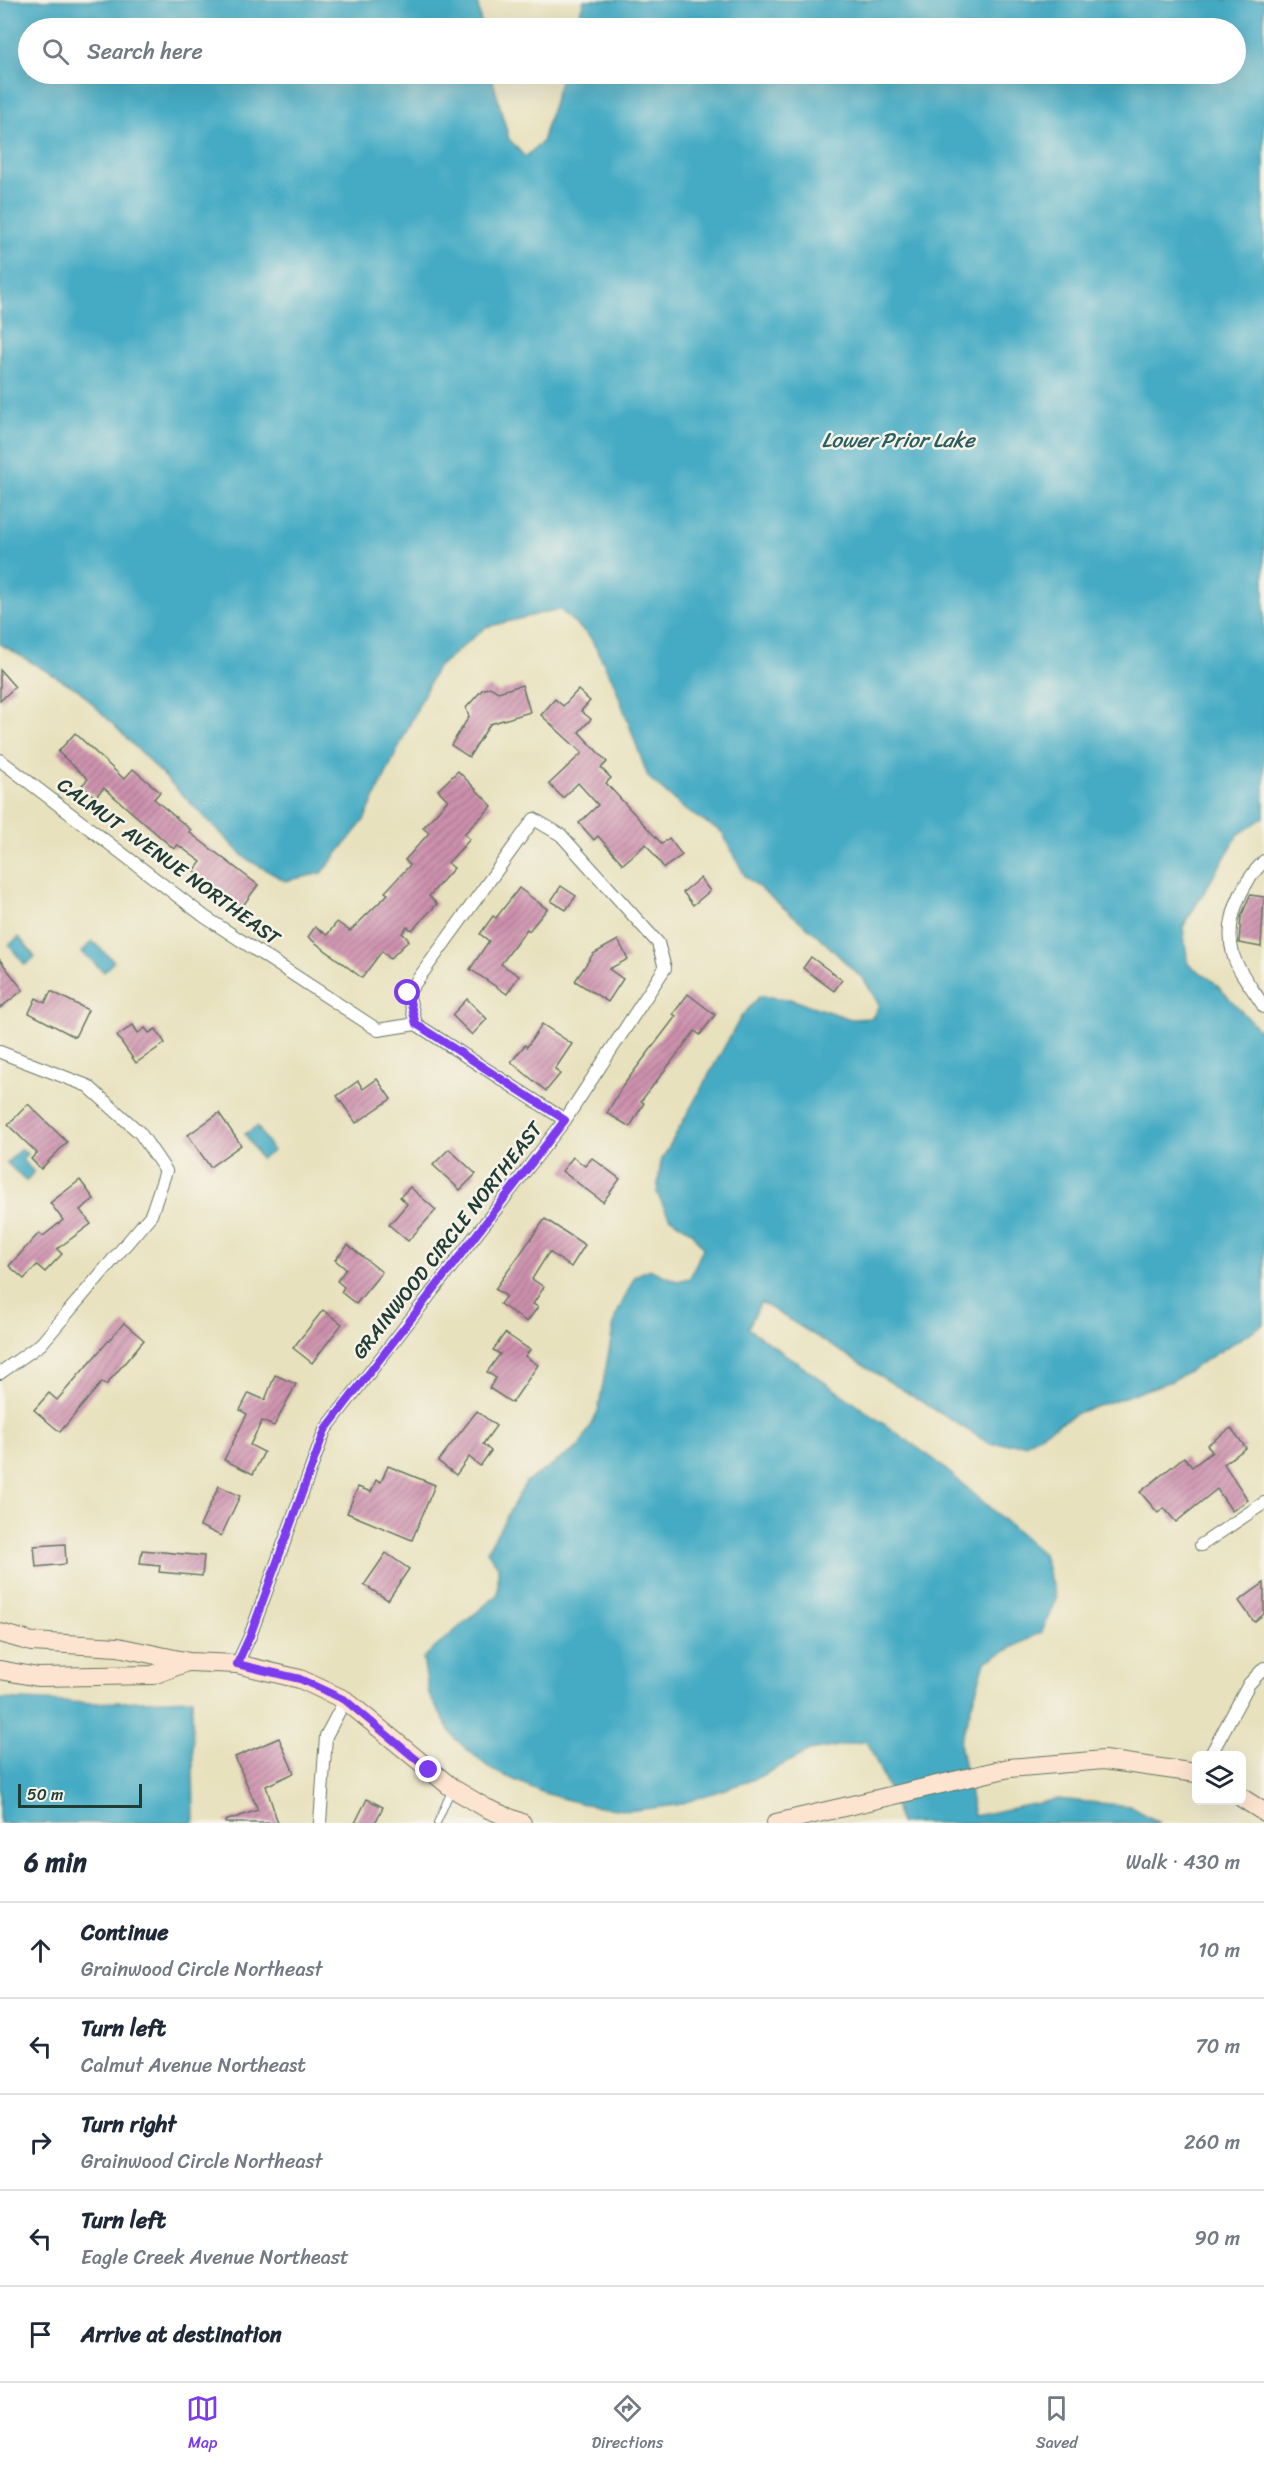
<!DOCTYPE html>
<meta charset="utf-8">
<style>
:root{--surface:#fff;--page:#f2f2f3;--text:#1f2937;--muted:#747a83;--line:#e0e1e3;--accent:#7c3aed}
body{margin:0;font-family:Sriracha,sans-serif;background:var(--page);color:var(--text)}
.controls{position:absolute;right:18px;bottom:18px;display:grid;overflow:hidden;border-radius:9px;box-shadow:0 6px 24px #0002}
.controls button{width:54px;height:54px;display:grid;place-items:center;padding:0;border:0;border-bottom:2px solid var(--line);background:var(--surface);color:var(--text);font:30px sans-serif}
.scale{position:absolute;left:18px;bottom:15px;width:124px;box-sizing:border-box;padding-left:6px;border:3px solid #1f3d34;border-top:0;font-size:16px;line-height:21px;white-space:nowrap;color:#1f3d34;-webkit-text-stroke:4px #f7f3e8;paint-order:stroke}
.stop{position:absolute;width:18px;height:18px;margin:-14px;border:4px solid #7c3aed;border-radius:50%;background:#fff}
.stop.end{background:#7c3aed;border-color:#fff;box-shadow:0 2px 6px #0008}
.list{margin:0;padding:0;list-style:none}
h2{display:flex;justify-content:space-between;align-items:center;height:78px;margin:0;padding:0 24px;font-size:26px}
h2 small{font-size:20px;font-weight:400;color:var(--muted)}
.list li{display:grid;grid-template-columns:39px 1fr auto;gap:18px;align-items:center;box-sizing:border-box;height:96px;padding:0 24px;border-top:2px solid var(--line)}
.list b{display:block;font-size:22px;white-space:nowrap}
.list p{margin:0;font-size:20px;white-space:nowrap;color:var(--muted)}
.list em{font-size:20px;font-style:normal;color:var(--muted)}
.icon{flex:none;width:33px;height:33px;fill:none;stroke:currentColor;stroke-width:2;stroke-linecap:round;stroke-linejoin:round}
.map{position:relative;flex:none;width:1264px;height:1823px;overflow:hidden}
.search{position:absolute;background:var(--surface);box-shadow:0 6px 24px #0002;left:18px;right:18px;top:18px;height:66px;display:flex;align-items:center;gap:15px;box-sizing:border-box;padding:0 21px;border-radius:33px;color:var(--muted);font-size:22px}
.sheet{height:558px;background:var(--surface)}
nav{display:flex;justify-content:space-around;align-items:center;box-sizing:border-box;height:84px;border-top:2px solid var(--line);background:var(--surface);font-size:16px;color:var(--muted)}
nav a{display:grid;justify-items:center;gap:3px}
nav .on{color:var(--accent)}
.map>svg:first-child{display:block}
</style>
<div class="map">
<svg width="1264" height="1823" viewBox="0 0 1264 1823">
<defs>
<pattern id="building-hatch" width="6" height="6" patternUnits="userSpaceOnUse" patternTransform="scale(1.5)"><rect width="6" height="6" fill="#cd90ad"/><path d="M-1 1l2-2M0 6l6-6M5 7l2-2" fill="none" stroke="#a6778e"/></pattern>
</defs>
<rect width="100%" height="100%" fill="#f7f3e8"/>
<filter id="ink" filterUnits="userSpaceOnUse"><feTurbulence type="fractalNoise" baseFrequency=".0167" numOctaves="2"/><feDisplacementMap in="SourceGraphic" scale="12" xChannelSelector="R" yChannelSelector="G"/><feConvolveMatrix kernelMatrix="1 2 1 2 8 2 1 2 1" color-interpolation-filters="sRGB"/></filter>
<filter id="wash" filterUnits="userSpaceOnUse"><feTurbulence type="fractalNoise" baseFrequency=".008" numOctaves="4" result="noise"/><feDisplacementMap in="SourceGraphic" scale="24" xChannelSelector="R" yChannelSelector="G"/><feGaussianBlur stdDeviation="1.35" result="paint"/><feColorMatrix in="noise" values="0 0 0 0 0 0 0 0 0 0 0 0 0 0 0 0 0 1.4 0 .05"/><feComposite in="paint" operator="in"/></filter>
<g filter="url(#wash)">
<rect width="100%" height="100%" fill="#e8e1bd"/>
<g fill="#44abc4" stroke="#32747c" stroke-width="1.5">
<polygon points="0,0 477,0 482,28 28,28 28,74 491,74 509,139 525,157 542,142 562,74 1236,74 1236,28 575,28 584,0 1264,0 1264,817 1238,835 1183,927 1188,964 1213,981 1264,1035 1264,1324 1172,1381 1077,1413 1025,1444 990,1444 761,1302 748,1328 935,1460 1043,1554 1056,1599 1042,1632 985,1662 960,1743 974,1816 1058,1799 1130,1806 1160,1823 900,1823 892,1797 867,1741 809,1751 755,1779 677,1805 628,1811 579,1803 544,1793 492,1770 455,1739 429,1695 423,1658 498,1594 498,1566 487,1551 526,1482 579,1447 598,1411 615,1318 635,1276 649,1269 677,1281 690,1278 703,1248 692,1232 669,1217 657,1193 661,1161 741,1017 760,996 790,999 851,1019 872,1018 879,1005 865,981 818,936 745,876 722,832 685,810 648,777 614,683 590,637 559,609 486,627 436,669 364,820 322,873 285,881 245,858 79,690 0,644"/>
<polygon points="19,937 35,957 25,965 9,945"/>
<polygon points="92,941 114,961 104,972 82,952"/>
<polygon points="257,1126 273,1151 261,1159 245,1134"/>
<polygon points="21,1148 27,1154 22,1160 34,1172 26,1181 7,1163"/>
<polygon points="0,1699 90,1703 192,1699 194,1823 0,1823"/>
</g>
<g id="blocks">
<g fill="url(#building-hatch)">
<polygon points="0,670 15,687 0,701"/>
<polygon points="522,685 530,712 490,724 469,757 451,745 469,717 466,708 482,690 490,687 498,692"/>
<polygon points="578,690 590,701 581,711 591,719 579,732 607,762 601,768 611,778 606,783 662,844 669,838 682,855 664,868 646,844 623,864 598,836 594,840 579,823 598,805 578,783 563,798 549,784 582,753 541,715 555,699 563,706"/>
<polygon points="75,733 124,779 133,769 160,792 154,799 191,830 189,832 258,885 242,907 194,871 201,862 178,845 174,849 104,788 95,797 82,785 88,779 58,752"/>
<polygon points="458,771 492,806 464,834 470,839 448,863 454,868 429,896 437,904 412,930 407,927 402,933 409,940 390,959 382,951 362,978 308,937 315,927 327,935 337,922 350,931 388,894 385,892 410,865 405,860 429,833 423,828 448,800 438,790"/>
<polygon points="700,878 710,891 693,905 683,892"/>
<polygon points="561,886 576,896 566,910 551,901"/>
<polygon points="519,888 547,909 529,931 527,929 501,964 519,976 507,994 470,969 489,941 480,934 493,916 496,918"/>
<polygon points="1250,895 1264,897 1261,947 1239,943 1241,917"/>
<polygon points="618,940 628,959 609,969 623,979 608,1002 575,981 593,954"/>
<polygon points="811,957 842,980 834,991 803,968"/>
<polygon points="0,960 23,990 0,1008"/>
<polygon points="51,991 88,1010 75,1037 29,1013 36,998 45,1003"/>
<polygon points="688,994 715,1015 700,1035 695,1031 641,1101 644,1103 630,1127 607,1113 622,1087 676,1016 673,1014"/>
<polygon points="467,999 487,1019 472,1035 452,1015"/>
<polygon points="542,1024 572,1044 555,1069 560,1074 546,1091 511,1062 525,1045 527,1047"/>
<polygon points="133,1025 138,1033 145,1028 149,1033 156,1029 165,1043 136,1063 117,1036"/>
<polygon points="377,1079 391,1099 356,1123 337,1096 358,1081 363,1089"/>
<polygon points="28,1104 67,1142 41,1169 31,1159 37,1153 8,1125"/>
<polygon points="219,1113 241,1145 210,1167 188,1135"/>
<polygon points="449,1149 476,1174 460,1190 433,1165"/>
<polygon points="573,1157 585,1166 592,1158 620,1179 603,1202 562,1171"/>
<polygon points="80,1180 94,1199 80,1210 91,1224 57,1249 62,1254 45,1272 37,1265 24,1279 9,1266 39,1233 43,1236 63,1220 50,1203"/>
<polygon points="410,1187 436,1210 408,1241 389,1225 407,1204 400,1197"/>
<polygon points="545,1219 585,1245 571,1267 549,1252 532,1279 544,1287 533,1304 538,1307 527,1322 500,1304 506,1296 495,1289"/>
<polygon points="348,1245 382,1272 356,1304 341,1292 344,1287 337,1281 346,1269 335,1260"/>
<polygon points="323,1310 342,1324 312,1363 293,1348"/>
<polygon points="124,1323 144,1340 106,1385 102,1382 60,1432 34,1410 49,1393 57,1400"/>
<polygon points="505,1333 530,1350 525,1356 538,1365 512,1403 489,1388 496,1378 487,1372 500,1354 493,1350"/>
<polygon points="275,1375 296,1384 274,1426 262,1421 250,1445 264,1452 253,1474 224,1460 247,1414 240,1410 249,1393 265,1400"/>
<polygon points="477,1411 496,1426 483,1444 491,1451 480,1466 469,1457 456,1475 438,1461"/>
<polygon points="1231,1428 1246,1448 1224,1464 1248,1500 1232,1511 1217,1489 1176,1522 1164,1508 1158,1513 1140,1492 1184,1457 1192,1467 1212,1452 1207,1445"/>
<polygon points="388,1466 435,1485 412,1540 347,1513 358,1487 371,1492 376,1480 381,1482"/>
<polygon points="219,1486 240,1496 221,1536 200,1526"/>
<polygon points="65,1544 66,1564 36,1567 34,1546"/>
<polygon points="142,1550 204,1556 202,1576 159,1572 160,1566 140,1564"/>
<polygon points="386,1553 409,1569 388,1600 364,1585"/>
<polygon points="1264,1583 1264,1614 1254,1622 1239,1601"/>
<polygon points="279,1738 294,1773 266,1786 278,1823 225,1823 225,1821 258,1810 235,1757"/>
<polygon points="367,1799 383,1807 375,1823 355,1823"/>
</g>
</g>
</g>
<g filter="url(#ink)">
<use href="#blocks" fill-opacity="0" stroke="#657664" stroke-width="1.5"/>
<g fill="none" stroke-linecap="round" stroke-linejoin="round">
<g stroke="#657664" stroke-width="8">
<polyline id="lane" points="437,1823 451,1791"/>
</g>
<g stroke="#657664" stroke-width="14">
<g id="street">
<polyline points="0,760 205,917 378,1030 416,1024 565,1120"/>
<path d="M1264 861C1241 884 1224 921 1233 954 1236 969 1256 993 1264 1007"/>
<polyline points="0,1052 88,1086 140,1133 166,1171 151,1215 41,1344 0,1373"/>
<polyline points="1201,1545 1264,1503"/>
<polyline points="237,1664 250,1636 325,1430 565,1120 665,968 658,943 561,835 534,819 408,993 416,1024"/>
<polyline points="1210,1756 1249,1684 1264,1668"/>
<polyline points="320,1823 326,1736 345,1700"/>
</g>
</g>
<g stroke="#657664" stroke-width="20">
<g id="secondary">
<polyline points="0,1633 32,1642 118,1647 189,1662 237,1664 300,1679 345,1700 452,1788 486,1808 522,1823"/>
<polyline points="0,1670 38,1677 153,1675 187,1662"/>
<polyline points="1242,1798 1264,1812"/>
<polyline points="776,1823 1009,1768 1104,1760 1196,1773"/>
</g>
</g>
<use href="#lane" stroke="#fff" stroke-width="6"/>
<use href="#street" stroke="#fff" stroke-width="12"/>
<use href="#secondary" stroke="#fde4d0" stroke-width="18"/>
</g>
</g>
<g fill="none" stroke-linecap="round" stroke-linejoin="round" filter="url(#ink)">
<polyline stroke="#7c3aed" stroke-width="8" points="408,993 416,1024 565,1120 325,1430 250,1636 237,1664 300,1679 345,1700 429,1770"/>
</g>
<g text-anchor="middle" stroke-width="5" stroke-linejoin="round" paint-order="stroke">
<g font-size="20" fill="#1f3d34" stroke="#f7f3e8">
<text transform="translate(169 861) rotate(36)" y="7">CALMUT AVENUE NORTHEAST</text>
<text transform="translate(447 1240) rotate(-52)" y="7">GRAINWOOD CIRCLE NORTHEAST</text>
</g>
<g font-size="21" font-style="italic" fill="#2a5e5f" stroke="#f7f3e8">
<text x="898" y="447">Lower Prior Lake</text>
</g>
</g>
</svg>
<div class="controls">
<button><svg class="icon" aria-label="layers" viewBox="0 0 24 24"><path d="M12 4l9 5-9 5-9-5zM3 14l9 5 9-5"/></svg></button>
</div>
<div class="scale">50 m</div>
<div class="stop" style="left:408px;top:993px"></div>
<div class="stop end" style="left:429px;top:1770px"></div>
<div class="search"><svg class="icon" aria-label="search" viewBox="0 0 24 24"><circle cx="10" cy="10" r="6"/><path d="M15 15l6 6"/></svg>Search here</div>
</div>
<section class="sheet">
<h2>6 min<small>Walk · 430 m</small></h2>
<ul class="list">
<li><svg class="icon" aria-label="ahead" viewBox="0 0 24 24"><path d="M12 20V5M6 11l6-6 6 6"/></svg><div><b>Continue</b><p>Grainwood Circle Northeast</p></div><em>10 m</em></li>
<li><svg class="icon" aria-label="left" viewBox="0 0 24 24"><path d="M17 20v-9H6M10 6l-5 5 5 5"/></svg><div><b>Turn left</b><p>Calmut Avenue Northeast</p></div><em>70 m</em></li>
<li><svg class="icon" aria-label="right" viewBox="0 0 24 24"><path d="M7 20v-9h11M14 6l5 5-5 5"/></svg><div><b>Turn right</b><p>Grainwood Circle Northeast</p></div><em>260 m</em></li>
<li><svg class="icon" aria-label="left" viewBox="0 0 24 24"><path d="M17 20v-9H6M10 6l-5 5 5 5"/></svg><div><b>Turn left</b><p>Eagle Creek Avenue Northeast</p></div><em>90 m</em></li>
<li><svg class="icon" aria-label="arrive" viewBox="0 0 24 24"><path d="M6 21V4h12l-3 4 3 4H6"/></svg><div><b>Arrive at destination</b></div></li>
</ul>
</section>
<nav>
<a class="on"><svg class="icon" aria-label="map" viewBox="0 0 24 24"><path d="M3 6l6-2 6 2 6-2v14l-6 2-6-2-6 2zM9 4v14M15 6v14"/></svg>Map</a>
<a><svg class="icon" aria-label="directions" viewBox="0 0 24 24"><path d="M12 3l9 9-9 9-9-9zM9 14v-3h6M13 9l2 2-2 2"/></svg>Directions</a>
<a><svg class="icon" aria-label="saved" viewBox="0 0 24 24"><path d="M7 4h10v16l-5-4-5 4z"/></svg>Saved</a>
</nav>
